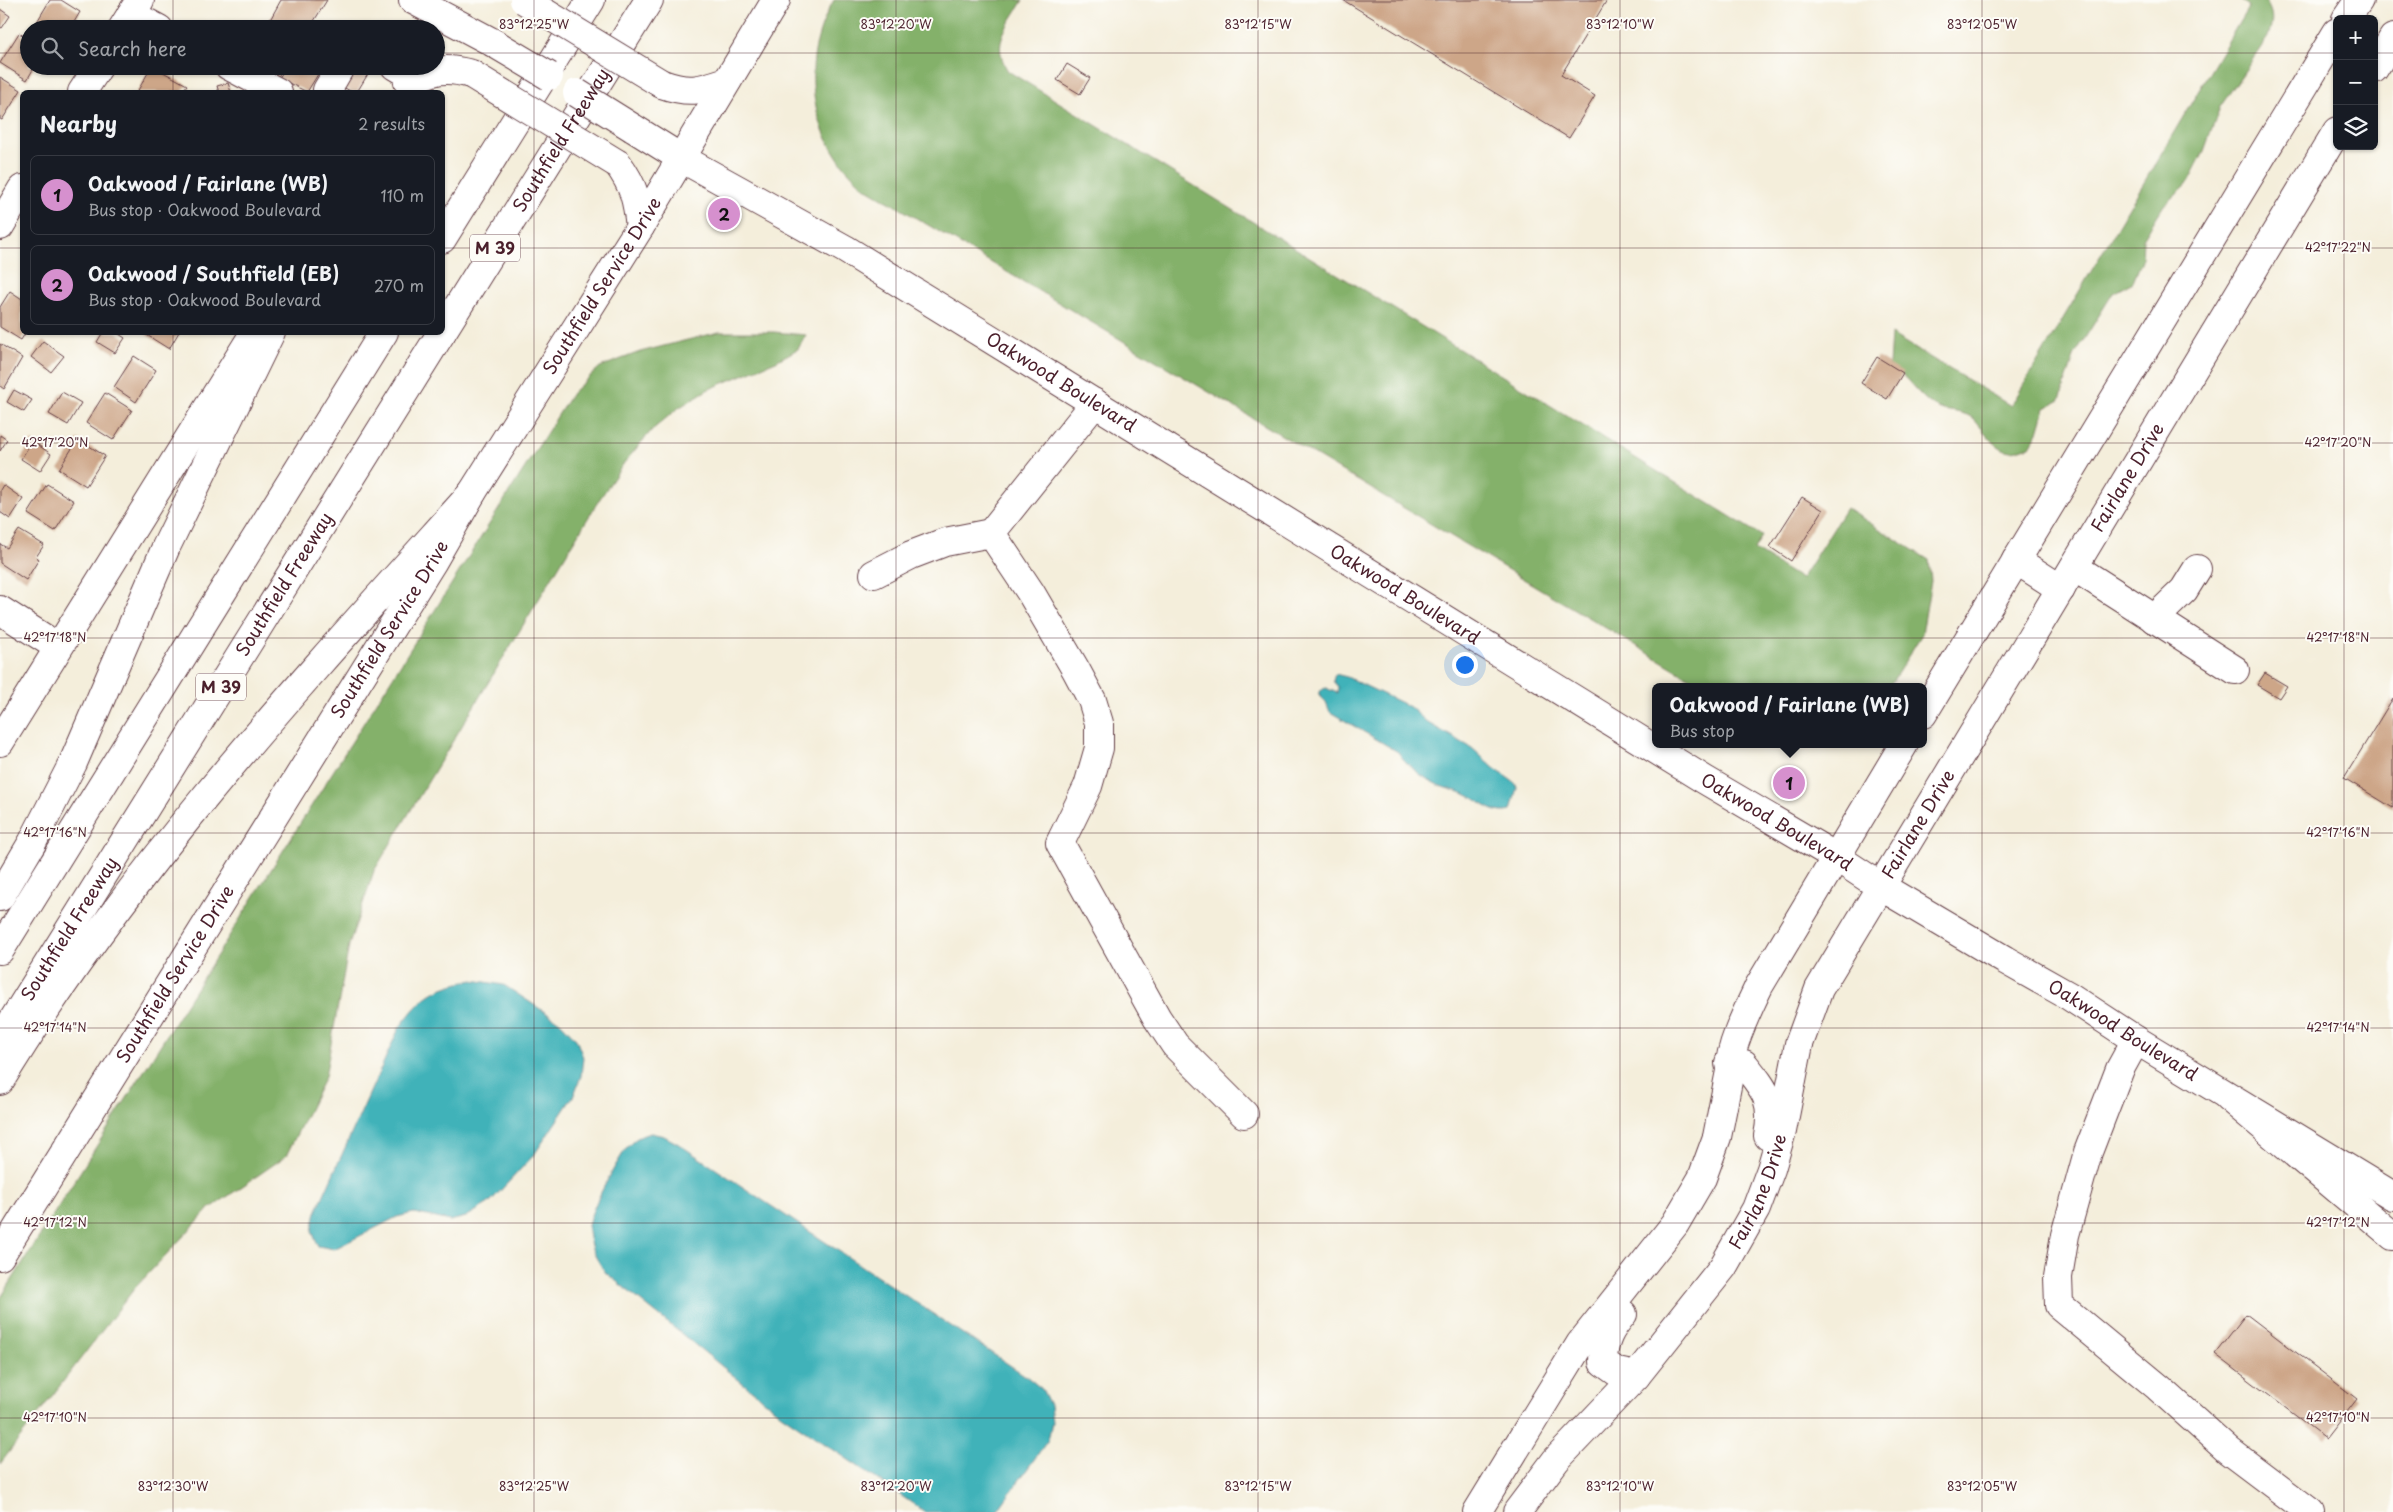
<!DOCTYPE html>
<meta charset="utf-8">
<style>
:root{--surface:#171b24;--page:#20242c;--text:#f1f3f6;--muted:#9ea1a6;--line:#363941;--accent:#d690ce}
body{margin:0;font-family:"Playpen Sans",sans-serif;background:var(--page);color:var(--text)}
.controls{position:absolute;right:15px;top:15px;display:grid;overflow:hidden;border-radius:8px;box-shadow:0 1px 4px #0004}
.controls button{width:45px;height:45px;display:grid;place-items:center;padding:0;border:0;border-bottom:1px solid var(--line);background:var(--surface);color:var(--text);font:25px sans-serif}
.you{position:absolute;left:1464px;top:664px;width:18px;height:18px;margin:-12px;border:4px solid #fff;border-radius:50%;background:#1a73e8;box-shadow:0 0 0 8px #1a73e833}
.badge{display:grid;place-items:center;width:32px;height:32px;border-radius:50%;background:var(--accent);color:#111;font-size:16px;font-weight:700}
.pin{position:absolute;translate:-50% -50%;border:2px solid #fff;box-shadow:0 1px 5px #0006}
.popup{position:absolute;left:1652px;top:683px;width:275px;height:65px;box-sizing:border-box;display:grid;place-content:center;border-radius:8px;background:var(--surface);filter:drop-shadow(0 1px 4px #0005);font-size:16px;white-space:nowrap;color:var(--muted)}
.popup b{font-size:19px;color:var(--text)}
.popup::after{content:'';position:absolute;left:50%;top:100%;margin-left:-10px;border:10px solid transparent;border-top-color:var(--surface)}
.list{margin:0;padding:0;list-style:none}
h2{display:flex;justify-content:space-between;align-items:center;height:65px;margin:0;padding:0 20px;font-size:21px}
h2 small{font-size:16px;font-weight:400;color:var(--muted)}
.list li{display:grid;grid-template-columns:32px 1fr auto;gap:15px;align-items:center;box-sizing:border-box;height:80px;margin:0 10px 10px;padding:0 10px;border:1px solid var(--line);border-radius:8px}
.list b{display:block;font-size:19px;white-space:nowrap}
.list p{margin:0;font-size:16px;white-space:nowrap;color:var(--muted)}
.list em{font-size:16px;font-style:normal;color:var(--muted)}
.icon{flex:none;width:28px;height:28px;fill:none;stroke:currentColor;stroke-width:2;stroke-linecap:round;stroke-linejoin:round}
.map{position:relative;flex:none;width:2393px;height:1512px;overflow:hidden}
.search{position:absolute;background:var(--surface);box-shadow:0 1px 4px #0004;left:20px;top:20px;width:425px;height:55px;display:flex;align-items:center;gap:12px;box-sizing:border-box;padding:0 18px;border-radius:28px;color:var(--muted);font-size:19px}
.panel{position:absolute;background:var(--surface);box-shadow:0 1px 4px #0004;left:20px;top:90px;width:425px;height:245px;border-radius:8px}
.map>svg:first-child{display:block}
</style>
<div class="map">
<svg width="2393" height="1512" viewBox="0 0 2393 1512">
<rect width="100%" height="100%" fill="#fdfcf7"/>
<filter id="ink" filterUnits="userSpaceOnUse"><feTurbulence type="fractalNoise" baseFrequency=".02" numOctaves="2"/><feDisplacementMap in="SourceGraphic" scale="10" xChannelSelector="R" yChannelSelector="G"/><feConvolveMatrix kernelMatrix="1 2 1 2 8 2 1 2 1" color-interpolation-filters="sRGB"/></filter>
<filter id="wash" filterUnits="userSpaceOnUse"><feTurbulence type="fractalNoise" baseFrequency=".0096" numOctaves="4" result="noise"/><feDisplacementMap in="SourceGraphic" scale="20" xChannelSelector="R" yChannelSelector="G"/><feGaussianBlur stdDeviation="1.12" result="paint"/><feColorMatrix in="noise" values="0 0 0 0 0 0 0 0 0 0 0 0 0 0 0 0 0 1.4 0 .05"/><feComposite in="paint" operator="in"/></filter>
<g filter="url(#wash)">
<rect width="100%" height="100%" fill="#f4eedb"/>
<g fill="#84b16a" stroke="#67684a">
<path d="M834 0H1023C1008 26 990 42 1008 71L1762 536 1754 550 1801 579 1846 508 1929 560 1931 581 1922 634 1889 687H1705L864 187C857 180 849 173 843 165 806 116 803 53 834 0Z"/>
<path d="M2240 0H2265C2274 15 2273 20 2268 37L2220 107 2204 151 2187 184 2164 205 2143 239 2142 260 2133 282 2113 293 2075 354 2060 400 2045 408 2038 432 2030 446C2025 447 2017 451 2011 451 1994 450 1983 427 1971 417 1960 410 1945 413 1934 406 1916 394 1908 376 1889 365L1891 334 2011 406 2249 6Z"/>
<polygon points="719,332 774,332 806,335 798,349 776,361 707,390 677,409 652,430 624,463 599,500 374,871 349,945 325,1077 286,1156 208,1210 134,1289 0,1464 0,1299 572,393 600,367 640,352"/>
</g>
<g fill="#41b2b9" stroke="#466872">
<path d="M1335 674 1347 677 1410 707 1428 723 1472 748 1494 768 1515 783 1517 787 1511 811C1492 816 1482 801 1465 794 1456 790 1445 789 1436 784 1422 777 1406 765 1398 752L1330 712 1326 702 1319 695 1321 690 1326 688 1337 693 1338 687 1333 681Z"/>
<path d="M473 980 504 985 560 1022 576 1039 583 1057 581 1076 574 1095 534 1155 489 1203 466 1217 450 1221 414 1213 397 1217 334 1249 318 1246 312 1231 316 1212 399 1028C424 995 432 988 473 980Z"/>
<path d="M651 1133 664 1136 677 1143 1026 1376 1042 1389 1050 1405 1052 1422 1048 1440 998 1510 995 1512H925L781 1414 606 1273C596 1259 588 1245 588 1228 587 1215 621 1152 631 1143 637 1137 643 1135 651 1133Z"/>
</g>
<g id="blocks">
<g fill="#cda688">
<polygon points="50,0 61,0 80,12 70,29 41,29 35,25"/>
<polygon points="281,0 327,0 309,29 265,29"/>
<polygon points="1343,0 1607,0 1561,75 1595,96 1569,138"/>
<polygon points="0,9 10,16 2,28 0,27"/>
<polygon points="19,33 29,39 29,66 35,66 27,80 0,63"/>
<polygon points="1067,64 1090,78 1080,94 1057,80"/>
<polygon points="152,66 187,85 182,92 137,92"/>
<polygon points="256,66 285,66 277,78"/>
<polygon points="287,66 323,66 307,92 279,78"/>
<polygon points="343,66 366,66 371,69 357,92 352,92 334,82"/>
<polygon points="0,77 21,90 2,120 0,119"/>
<polygon points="228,83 231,92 219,92 217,86"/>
<polygon points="10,291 22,299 22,332 26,332 21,340 0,327 0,307"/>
<polygon points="103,332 116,332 125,338 115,353 97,342"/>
<polygon points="142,332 179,332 169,349"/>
<polygon points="43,341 64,356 51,372 31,357"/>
<polygon points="0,344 22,358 4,389 0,386"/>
<polygon points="134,356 156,370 136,402 114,387"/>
<polygon points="1877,357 1903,373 1887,399 1861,383"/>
<polygon points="14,390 32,400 24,412 7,402"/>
<polygon points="62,392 81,403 68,425 49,414"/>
<polygon points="105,393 132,410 113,440 86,423"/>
<polygon points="0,435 7,440 0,451"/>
<polygon points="78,439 105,456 86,486 59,469"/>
<polygon points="32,441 51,454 40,471 21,459"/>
<polygon points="47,484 74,501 55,531 28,514"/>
<polygon points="3,485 23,499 10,519 0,512 0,490"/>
<polygon points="1802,497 1823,510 1791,561 1770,547"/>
<polygon points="19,530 44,545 36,557 39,559 26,580 0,563 0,544 7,548"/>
<polygon points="2265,673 2287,686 2279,698 2257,685"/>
<polygon points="2393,698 2393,808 2344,778"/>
<polygon points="2246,1314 2357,1399 2326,1439 2215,1354"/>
</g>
</g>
</g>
<g filter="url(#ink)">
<use href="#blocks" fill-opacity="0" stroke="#643e45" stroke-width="1"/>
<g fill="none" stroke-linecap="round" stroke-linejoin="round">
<g stroke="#643e45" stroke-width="30">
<g id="minor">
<polyline points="131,14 159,29"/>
<polyline points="2346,19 2359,0"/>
<polyline points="122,29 140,0"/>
<polyline points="229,66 278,92"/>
<polyline points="395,66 412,76"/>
<polyline points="2374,69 2393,38"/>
<polyline points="82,92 99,66"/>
<polyline points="330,92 327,90 341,66"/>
<polyline points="0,226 22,189"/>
<polyline points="1095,403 991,533 1031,593 1076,670 1092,700 1099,723 1099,748 1088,786 1060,843 1157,1018 1175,1045 1244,1114"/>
<polyline points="2016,560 2061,589"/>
<polyline points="2074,567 2235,670"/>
<polyline points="874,574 911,555 945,542 991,533"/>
<polyline points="0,610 58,647"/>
<polyline points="2154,619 2184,590 2197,569"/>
<polyline points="1923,714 2337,32"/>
<polyline points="2136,1040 2120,1069 2088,1152 2065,1235 2058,1277 2059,1305 2158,1387 2229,1451 2310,1512"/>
<path d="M1729 1063 1744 1064C1765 1090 1775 1101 1768 1136"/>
<path d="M1623 1314C1610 1329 1603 1342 1603 1362L1617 1372 1636 1376"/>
<path d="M1477 1512 1580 1344 1675 1224 1702 1178 1717 1137 1730 1071C1727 1051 1750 1005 1759 986L1904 744"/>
<path id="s1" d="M1517 1512 1556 1460 1636 1376 1723 1267 1756 1209 1771 1169 1782 1131 1799 1044 1819 989 2337 131"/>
</g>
</g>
<g stroke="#643e45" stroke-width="30">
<g id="major">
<polyline points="413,0 492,42"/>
<path d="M408 82C433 70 444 66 471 74"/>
<path d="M662 84C690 94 700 90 727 81"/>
<path id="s2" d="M633 128 681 158 845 249 1705 780 1836 857 1880 886 2005 960 2069 996 2136 1040 2393 1196"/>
<path d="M618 164C634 186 637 200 640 227"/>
<polyline points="0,742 255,332"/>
<path id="s3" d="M0 1256 433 561 472 493 640 227 776 0"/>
</g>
</g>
<g stroke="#643e45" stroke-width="30">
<g id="highway">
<polyline points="442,239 591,0"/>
<path id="s4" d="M442 332 649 0"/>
<polyline points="0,897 32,843 73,763 166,547 271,332"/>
<polyline points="0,950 384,332"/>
<path id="s5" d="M0 1041 442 332"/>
<path d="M0 1081C131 866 304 680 472 493"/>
<polyline points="2228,1097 2393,1236"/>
</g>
</g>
<use href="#minor" stroke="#fff" stroke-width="28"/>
<use href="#major" stroke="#fff" stroke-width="28"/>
<use href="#highway" stroke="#fff" stroke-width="28"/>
<g stroke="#643e45" stroke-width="30" stroke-linecap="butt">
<g id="major-bridge">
<polyline points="524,0 662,84"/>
<polyline points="492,42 549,76"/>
<polyline points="471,74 618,164"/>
<polyline points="577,93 633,128"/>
</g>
</g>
<use href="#major-bridge" stroke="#fff" stroke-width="28"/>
</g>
</g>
<path fill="none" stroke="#4a1f2b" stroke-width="1" stroke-opacity="0.45" d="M173 0V29M534 0V1512M896 0V1512M1258 0V1512M1620 0V1512M1982 0V1512M2344 0V19M0 53H29M436 53H2337M2374 53H2393M173 66V92M2344 146V1512M0 248H22M442 248H2393M173 332V1512M0 443H2393M0 638H2393M0 833H2393M0 1028H2393M0 1223H2393M0 1418H2393"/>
<g text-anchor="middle" stroke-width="4" stroke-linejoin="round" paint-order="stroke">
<g fill="#fdfcf7" stroke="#806168" stroke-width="1">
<rect x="470" y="234.5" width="50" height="27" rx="4"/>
<rect x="196" y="673.5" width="50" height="27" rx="4"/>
</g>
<g font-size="16" font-weight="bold" fill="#4a1f2b">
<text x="495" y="254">M 39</text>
<text x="221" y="693">M 39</text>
</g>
<g font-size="18" fill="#4a1f2b" stroke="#fdfcf7">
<text dy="6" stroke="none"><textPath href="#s4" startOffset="226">Southfield Freeway</textPath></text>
<text dy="6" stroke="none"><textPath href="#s3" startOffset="1142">Southfield Service Drive</textPath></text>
<text dy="6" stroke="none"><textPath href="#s2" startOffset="498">Oakwood Boulevard</textPath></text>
<text dy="6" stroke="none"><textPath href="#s1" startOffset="1214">Fairlane Drive</textPath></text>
<text dy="6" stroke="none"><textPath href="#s5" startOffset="538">Southfield Freeway</textPath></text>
<text dy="6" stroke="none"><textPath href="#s2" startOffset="902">Oakwood Boulevard</textPath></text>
<text dy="6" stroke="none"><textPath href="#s3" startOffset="738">Southfield Service Drive</textPath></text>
<text dy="6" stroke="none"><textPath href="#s2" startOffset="1338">Oakwood Boulevard</textPath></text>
<text dy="6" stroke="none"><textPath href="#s1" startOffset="809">Fairlane Drive</textPath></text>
<text dy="6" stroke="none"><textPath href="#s5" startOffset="132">Southfield Freeway</textPath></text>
<text dy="6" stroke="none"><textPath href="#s3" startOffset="332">Southfield Service Drive</textPath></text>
<text dy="6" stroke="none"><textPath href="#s2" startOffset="1742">Oakwood Boulevard</textPath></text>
<text dy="6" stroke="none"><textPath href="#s1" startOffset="404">Fairlane Drive</textPath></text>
</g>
</g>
<g font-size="12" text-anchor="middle" fill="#4a1f2b" stroke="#fdfcf7" stroke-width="4" stroke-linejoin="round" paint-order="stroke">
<text x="534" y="29">83°12'25"W</text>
<text x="896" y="29">83°12'20"W</text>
<text x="1258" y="29">83°12'15"W</text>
<text x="1620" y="29">83°12'10"W</text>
<text x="1982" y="29">83°12'05"W</text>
<text x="2338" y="252">42°17'22"N</text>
<text x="55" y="447">42°17'20"N</text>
<text x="2338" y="447">42°17'20"N</text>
<text x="55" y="642">42°17'18"N</text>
<text x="2338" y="642">42°17'18"N</text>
<text x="55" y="837">42°17'16"N</text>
<text x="2338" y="837">42°17'16"N</text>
<text x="55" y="1032">42°17'14"N</text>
<text x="2338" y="1032">42°17'14"N</text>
<text x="55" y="1227">42°17'12"N</text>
<text x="2338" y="1227">42°17'12"N</text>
<text x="55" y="1422">42°17'10"N</text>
<text x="2338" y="1422">42°17'10"N</text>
<text x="173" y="1491">83°12'30"W</text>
<text x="534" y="1491">83°12'25"W</text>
<text x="896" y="1491">83°12'20"W</text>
<text x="1258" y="1491">83°12'15"W</text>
<text x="1620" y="1491">83°12'10"W</text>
<text x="1982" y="1491">83°12'05"W</text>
</g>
</svg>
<div class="controls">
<button>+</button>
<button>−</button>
<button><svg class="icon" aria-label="layers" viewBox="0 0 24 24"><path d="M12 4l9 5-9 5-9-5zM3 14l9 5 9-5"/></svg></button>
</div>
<div class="you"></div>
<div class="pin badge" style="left:1789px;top:783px">1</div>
<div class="popup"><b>Oakwood / Fairlane (WB)</b>Bus stop</div>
<div class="pin badge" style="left:724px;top:214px">2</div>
<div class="search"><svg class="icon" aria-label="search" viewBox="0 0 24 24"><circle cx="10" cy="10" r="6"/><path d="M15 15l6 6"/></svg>Search here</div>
<section class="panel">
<h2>Nearby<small>2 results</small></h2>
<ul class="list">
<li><span class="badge">1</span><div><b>Oakwood / Fairlane (WB)</b><p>Bus stop · Oakwood Boulevard</p></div><em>110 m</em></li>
<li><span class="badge">2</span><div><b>Oakwood / Southfield (EB)</b><p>Bus stop · Oakwood Boulevard</p></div><em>270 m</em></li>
</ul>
</section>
</div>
